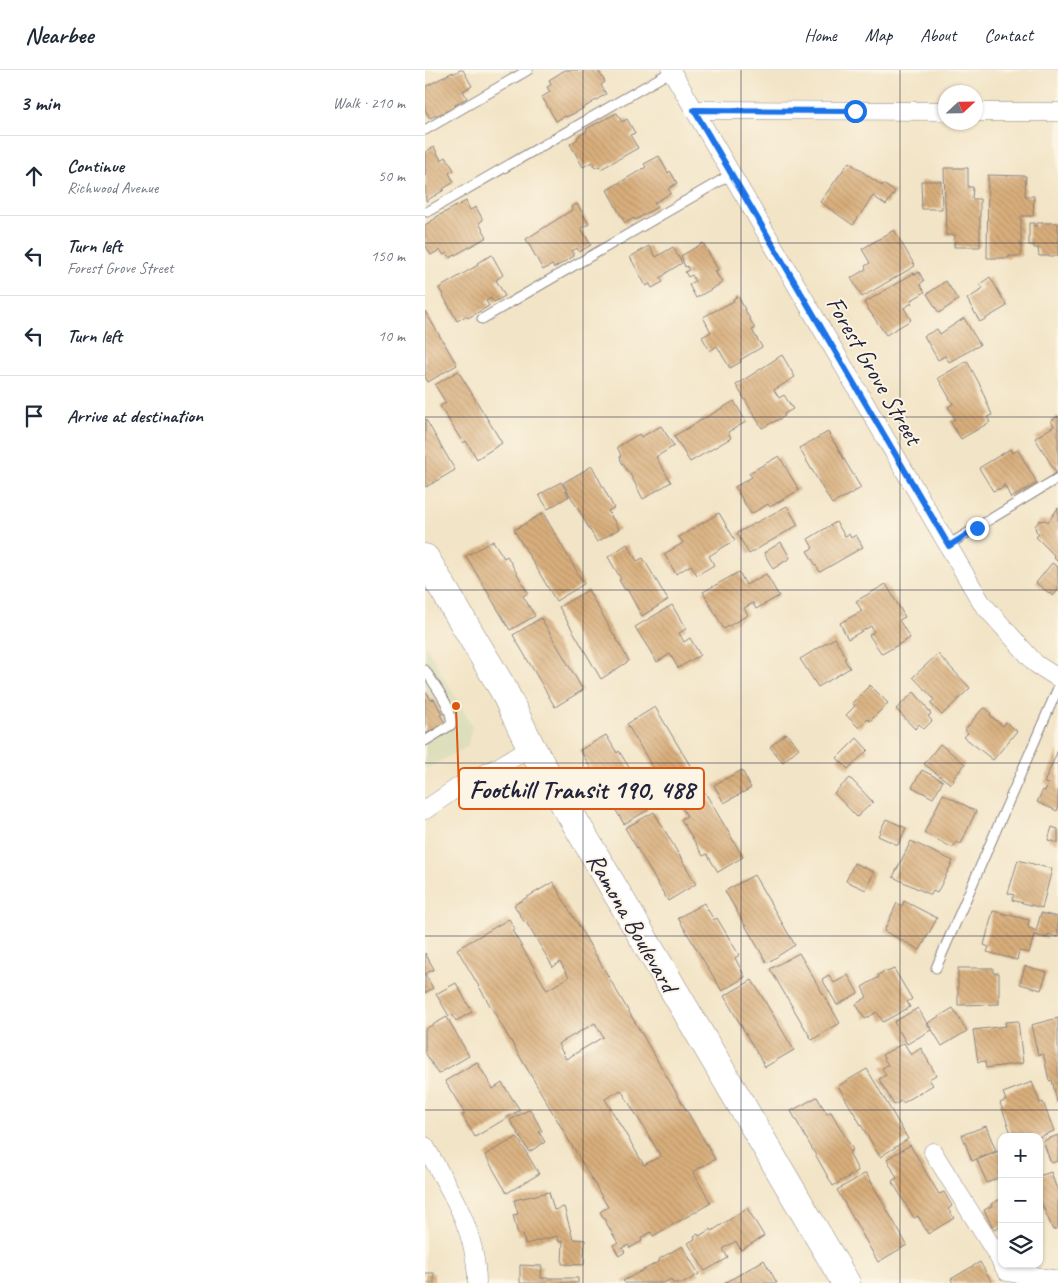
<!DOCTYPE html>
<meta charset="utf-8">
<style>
:root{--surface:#fff;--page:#f2f2f3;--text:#1f2937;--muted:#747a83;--line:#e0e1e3}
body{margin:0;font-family:Caveat,sans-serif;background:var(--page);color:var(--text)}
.controls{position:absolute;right:15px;bottom:15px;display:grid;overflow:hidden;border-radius:10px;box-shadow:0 1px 4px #0004}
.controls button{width:45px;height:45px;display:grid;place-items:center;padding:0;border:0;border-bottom:1px solid var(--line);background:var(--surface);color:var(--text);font:25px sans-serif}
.compass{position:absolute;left:513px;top:15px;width:45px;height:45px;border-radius:50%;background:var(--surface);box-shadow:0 1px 4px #0004;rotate:68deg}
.stop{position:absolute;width:15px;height:15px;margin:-11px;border:4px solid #1a73e8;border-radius:50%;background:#fff}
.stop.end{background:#1a73e8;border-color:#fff;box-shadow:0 1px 5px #0008}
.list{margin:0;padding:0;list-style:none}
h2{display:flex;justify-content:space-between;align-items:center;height:65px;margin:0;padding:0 20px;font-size:21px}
h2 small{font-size:16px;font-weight:400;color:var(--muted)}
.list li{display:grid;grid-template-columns:32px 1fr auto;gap:15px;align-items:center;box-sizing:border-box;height:80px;padding:0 20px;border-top:1px solid var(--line)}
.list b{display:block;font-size:19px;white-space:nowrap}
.list p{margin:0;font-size:16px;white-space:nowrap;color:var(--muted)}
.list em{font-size:16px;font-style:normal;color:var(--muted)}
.icon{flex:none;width:28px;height:28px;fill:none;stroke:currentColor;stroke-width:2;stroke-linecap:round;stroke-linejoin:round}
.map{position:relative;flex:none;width:633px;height:1213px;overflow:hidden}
header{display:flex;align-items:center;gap:30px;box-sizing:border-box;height:70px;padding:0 25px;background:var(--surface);border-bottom:1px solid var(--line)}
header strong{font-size:24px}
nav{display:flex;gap:28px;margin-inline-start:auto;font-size:18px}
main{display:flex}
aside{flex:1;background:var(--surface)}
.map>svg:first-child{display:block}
</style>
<header>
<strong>Nearbee</strong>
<nav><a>Home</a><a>Map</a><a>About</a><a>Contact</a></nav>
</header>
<main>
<aside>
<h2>3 min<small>Walk · 210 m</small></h2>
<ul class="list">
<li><svg class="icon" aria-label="ahead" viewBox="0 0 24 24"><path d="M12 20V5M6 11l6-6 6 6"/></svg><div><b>Continue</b><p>Richwood Avenue</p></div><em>50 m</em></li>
<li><svg class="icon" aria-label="left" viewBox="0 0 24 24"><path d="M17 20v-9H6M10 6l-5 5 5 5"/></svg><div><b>Turn left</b><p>Forest Grove Street</p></div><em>150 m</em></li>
<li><svg class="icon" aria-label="left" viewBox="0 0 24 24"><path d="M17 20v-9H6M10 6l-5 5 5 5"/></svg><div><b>Turn left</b></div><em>10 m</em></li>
<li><svg class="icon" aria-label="arrive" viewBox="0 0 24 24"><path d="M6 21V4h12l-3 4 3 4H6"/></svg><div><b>Arrive at destination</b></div></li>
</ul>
</aside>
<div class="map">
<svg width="633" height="1213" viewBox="0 0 633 1213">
<defs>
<pattern id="building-back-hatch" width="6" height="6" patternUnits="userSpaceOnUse" patternTransform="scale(1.25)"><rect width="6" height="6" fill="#d8ae7b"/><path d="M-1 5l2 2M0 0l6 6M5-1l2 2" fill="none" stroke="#b9956b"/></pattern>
</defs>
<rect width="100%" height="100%" fill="#fcf5e5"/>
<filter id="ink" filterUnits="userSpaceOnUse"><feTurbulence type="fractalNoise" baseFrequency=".02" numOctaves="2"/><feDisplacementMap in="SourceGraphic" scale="10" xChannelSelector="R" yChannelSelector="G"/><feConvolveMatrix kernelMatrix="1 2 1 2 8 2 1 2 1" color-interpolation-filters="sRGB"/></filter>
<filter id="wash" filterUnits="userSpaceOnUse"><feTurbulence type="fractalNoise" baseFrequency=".0096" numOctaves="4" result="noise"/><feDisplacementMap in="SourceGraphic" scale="20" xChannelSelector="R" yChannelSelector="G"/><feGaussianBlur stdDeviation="1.12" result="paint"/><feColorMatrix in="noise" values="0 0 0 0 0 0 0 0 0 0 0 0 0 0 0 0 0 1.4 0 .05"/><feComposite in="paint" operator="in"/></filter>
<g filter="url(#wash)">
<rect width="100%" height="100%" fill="#f2e4c6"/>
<polygon fill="#dcdebc" points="0,574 47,656 42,677 0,699"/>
<g id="blocks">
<g fill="url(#building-back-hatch)" fill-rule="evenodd">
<polygon points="35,0 38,0 47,16 38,21 42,28 30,35 31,37 27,39 5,48 0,40 0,17 28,2 28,4"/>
<polygon points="140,0 167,0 168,2 173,0 180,12 176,15 181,24 152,42 141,47 140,46 131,51 117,27 125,22 122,17 126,15 124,10"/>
<polygon points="192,43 197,52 202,49 210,63 205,65 213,78 176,99 174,96 170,98 167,92 158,97 145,74 153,69 152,67 162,61 161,59"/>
<polygon points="9,77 16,90 21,87 29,100 24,103 29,112 18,119 19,120 1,131 0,82"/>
<polygon points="234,86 243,103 245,101 252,113 243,119 246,123 229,133 232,137 210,150 209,148 200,153 182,120 221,97 219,94"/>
<polygon points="424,92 457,116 458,114 470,122 461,135 448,126 428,155 395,132"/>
<polygon points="519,98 543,98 543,117 548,117 547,129 555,129 555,177 529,177 530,165 521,165"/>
<polygon points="563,105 601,106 600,126 609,126 608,146 596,146 596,186 584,186 584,188 562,188"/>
<polygon points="496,111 516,111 517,139 497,139"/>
<polygon points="41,131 45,140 51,137 58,150 54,153 62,167 25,188 22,183 19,185 15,180 6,185 0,174 0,155 11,148 11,147"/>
<polygon points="152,134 164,154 156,158 166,175 154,182 152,178 147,181 149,186 129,198 127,195 118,200 101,169 147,140 146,137"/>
<polygon points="604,153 609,153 609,156 612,156 612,153 633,153 633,186 614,186 613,178 609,178 609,175 604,175"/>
<polygon points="469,160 490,196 437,227 426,208 441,199 440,196 445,193 437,179"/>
<polygon points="278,173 293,200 290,201 297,213 271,228 264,215 270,211 267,205 263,207 260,202 264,200 262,196 260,197 256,186"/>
<polygon points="224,176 231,187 248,177 257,193 241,203 241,204 235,208 238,212 227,218 225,214 221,216 205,187"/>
<polygon points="67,185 78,205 71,210 80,226 69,232 66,228 61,231 64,236 43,248 41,246 32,251 14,218 53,195 52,193"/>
<polygon points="494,202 499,211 495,214 500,222 485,231 487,233 479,238 486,250 461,265 439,233 489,203 490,205"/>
<polygon points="565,207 582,236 555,252 542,229 558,219 555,214"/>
<polygon points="521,211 533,230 514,243 502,224"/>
<polygon points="313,226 330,259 327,260 337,277 315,290 316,292 305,298 292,276 285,281 277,267 286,262 278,247 309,231 308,229"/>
<polygon points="0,241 32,295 3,312 0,307"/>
<polygon points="539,248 555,275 524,292 520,286 513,290 499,266 512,259 515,264"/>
<polygon points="357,285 370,307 349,320 354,328 359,325 368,339 359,344 360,346 337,358 311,315"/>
<polygon points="542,291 554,313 567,345 562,347 565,352 536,369 525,351 530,349 523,337 528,334 513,308"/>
<polygon points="33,301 77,373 52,389 41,371 38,373 15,336 21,333 10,315"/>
<polygon points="309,331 321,352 303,362 306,368 265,392 249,366"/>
<polygon points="633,346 633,403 632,404 610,368 629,356 626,351"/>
<polygon points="0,348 30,400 1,417 0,415"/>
<polygon points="236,356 249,376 231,387 246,412 218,429 204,402 203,402 196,391 195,386 196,385 192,377 214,364 216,367"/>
<polygon points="403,362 436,418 407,434 374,378"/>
<polygon points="585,379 587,383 593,380 612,413 586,428 579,414 579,417 568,421 554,398"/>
<polygon points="354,386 374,420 345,437 343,434 326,444 310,417 327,407 324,403"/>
<polygon points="167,396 189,438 183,441 194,459 172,472 138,413"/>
<polygon points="136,412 144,426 123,439 114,425"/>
<polygon points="362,436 373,455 324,484 312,463"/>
<polygon points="633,438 633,492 628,487 629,485 611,467 614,464 611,461 610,456 614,451 621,450 623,452"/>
<polygon points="118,443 159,514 131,531 89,460"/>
<polygon points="294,443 310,470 284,486 289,495 272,505 266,495 251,504 239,484 258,473 254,467"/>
<polygon points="411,452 420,466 424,464 426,468 431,465 438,477 395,502 382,481 388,478 383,469"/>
<polygon points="68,471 79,488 82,486 103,523 98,526 110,546 85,560 41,486"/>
<polygon points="356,472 365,488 348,499 339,483"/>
<polygon points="202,474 212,491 218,488 243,530 217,546 202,519 200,520 194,510 196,509 183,487"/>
<polygon points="627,493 633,497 633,520 628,526 611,513"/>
<polygon points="314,502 321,515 341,504 354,526 331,539 328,533 319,538 323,545 299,559 278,522"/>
<polygon points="461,514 480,547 474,550 485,568 457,584 444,565 449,562 446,556 423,569 415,553 437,541 431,531"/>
<polygon points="163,520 204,591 176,609 134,537"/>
<polygon points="247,535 261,559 254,563 259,572 265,568 275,585 253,598 245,584 232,592 210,557"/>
<polygon points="116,548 158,620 130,637 88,565"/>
<polygon points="410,568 421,588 419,589 425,598 393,617 375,589"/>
<polygon points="513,584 545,618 517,645 505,633 509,630 508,628 488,607"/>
<polygon points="445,615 463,633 445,651 443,649 434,658 421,645 430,636 427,633"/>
<polygon points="489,622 500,635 506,644 503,646 507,651 499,659 494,654 490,659 471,639"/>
<polygon points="2,623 6,630 9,629 17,644 15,645 20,653 0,664 0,624"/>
<polygon points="230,637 272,707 244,725 202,654"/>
<polygon points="561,638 565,642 566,646 578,656 581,652 592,661 568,690 539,667 543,663 540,660 557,639"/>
<polygon points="361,663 374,678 358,692 345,677"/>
<polygon points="181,665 192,683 194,681 216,717 211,720 223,740 199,754 155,680"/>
<polygon points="432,668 443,680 423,699 412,688"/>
<polygon points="515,674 540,694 528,709 529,710 526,714 499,694"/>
<polygon points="633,680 633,739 632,741 612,732 618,720 620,721 623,714 619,713"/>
<polygon points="317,700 326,718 299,733 289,715"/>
<polygon points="497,700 518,711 508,728 487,717"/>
<polygon points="425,708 448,732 432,747 409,723"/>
<polygon points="275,714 318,787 293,802 282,784 278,786 256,749 262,746 251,728"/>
<polygon points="518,724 551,741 536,774 531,772 528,778 499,763"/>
<polygon points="229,742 271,814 243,831 200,758"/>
<polygon points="461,749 481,758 473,775 453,766"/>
<polygon points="627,757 633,759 633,773 623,770"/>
<polygon points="486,771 528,791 512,823 508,821 506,825 468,807"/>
<polygon points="593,790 627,799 617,838 587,830 589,825 583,823"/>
<polygon points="429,793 449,802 441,820 421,811"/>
<polygon points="329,805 370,875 342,893 300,821"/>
<path d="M128 812 290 1089 268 1102 286 1133 228 1166 226 1162 216 1168 217 1171 205 1178 203 1175 197 1178 200 1182 194 1186 188 1175 193 1173 175 1142 183 1137 32 879 84 849 90 859 87 860 122 920 144 907 135 892 128 897 101 852 100 853 89 835ZM170 953 178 967 141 989 133 974ZM196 1020 236 1086 219 1095 180 1029Z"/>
<polygon points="479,831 512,848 495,880 459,861 472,833 477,836"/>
<polygon points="279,833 289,850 292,848 314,885 310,888 320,907 297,921 253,848"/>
<polygon points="568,841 604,850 603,857 611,861 616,843 633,847 633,867 623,864 622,868 609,865 604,883 594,881 592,890 562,882 564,877 559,875"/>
<polygon points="0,883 9,899 0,904"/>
<polygon points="374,883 415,953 387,970 345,899"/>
<polygon points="600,896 622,902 616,920 595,914"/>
<polygon points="533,898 568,898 568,903 574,903 574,934 533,935"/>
<polygon points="469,899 487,929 482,932 485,937 458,952 452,942 440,949 431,934 442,927 437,917 454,907 453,905 461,900 462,902"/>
<polygon points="0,904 8,918 0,923"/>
<polygon points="404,905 409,913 423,905 433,923 412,935 397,909"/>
<polygon points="327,910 369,980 340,997 299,926"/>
<polygon points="31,913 47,942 31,951 27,944 24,946 11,924"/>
<polygon points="493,938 506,960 482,974 469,952"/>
<polygon points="528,938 542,961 517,976 503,953"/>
<polygon points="22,947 44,986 13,1004 0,982 0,959"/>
<polygon points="633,948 633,1032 632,1032 627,1010 624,1011 619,987 617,984 613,985 606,955"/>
<polygon points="593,951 598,993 561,998 560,991 553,992 548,960 581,956 580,952"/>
<polygon points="479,973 486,985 496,978 511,1005 504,1009 508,1015 478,1033 476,1031 469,1035 454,1009 461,1005 457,998 463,995 457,985"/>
<polygon points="52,992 68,1019 77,1013 95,1040 50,1067 37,1045 40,1044 20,1011"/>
<polygon points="442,999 483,1069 455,1087 413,1016"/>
<polygon points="607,1012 615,1033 618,1032 629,1061 614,1067 587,1066 575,1033 581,1030 578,1023"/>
<polygon points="392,1027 402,1044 406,1042 428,1080 424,1082 433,1101 408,1116 366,1041"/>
<polygon points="105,1039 117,1061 114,1062 120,1072 104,1082 85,1050"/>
<polygon points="561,1056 571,1081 547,1091 537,1065"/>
<polygon points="633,1065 633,1091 626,1093 618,1071"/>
<polygon points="92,1067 114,1104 82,1123 60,1085"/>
<polygon points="485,1075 514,1124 519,1122 527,1136 523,1139 529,1148 503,1164 493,1146 489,1148 467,1111 472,1108 462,1089"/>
<polygon points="574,1081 577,1087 577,1106 562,1113 552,1090"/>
<polygon points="626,1102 631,1117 633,1117 633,1158 628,1160 614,1127 614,1106"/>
<polygon points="441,1103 482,1175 453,1192 412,1120"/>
<polygon points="124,1122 129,1140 139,1137 148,1169 160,1170 159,1195 137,1194 138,1171 134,1172 132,1166 100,1174 98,1164 93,1165 88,1145 93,1144 89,1130"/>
<polygon points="577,1128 577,1156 569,1160 559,1140 567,1136 566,1134"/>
<polygon points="322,1138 339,1166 316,1180 311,1171 298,1179 303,1188 280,1201 263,1173 270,1169 269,1166 273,1164 274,1166 286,1159 287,1161"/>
<polygon points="257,1176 274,1204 259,1213 248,1213 246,1209 239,1213 200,1213 198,1211 235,1191 234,1189"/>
<polygon points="339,1190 352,1213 300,1213"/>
<polygon points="555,1192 567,1213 528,1213 526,1209"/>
<polygon points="95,1195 117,1196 116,1208 153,1208 153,1213 95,1213"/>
<rect x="0" y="1203" width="9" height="10"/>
</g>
</g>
</g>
<g filter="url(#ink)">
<use href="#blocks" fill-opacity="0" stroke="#8a8380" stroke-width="1"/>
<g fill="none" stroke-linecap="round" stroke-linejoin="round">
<g stroke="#8a8380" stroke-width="11">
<g id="lane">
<polyline points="0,60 103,0"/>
<polyline points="2,142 247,1"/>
<polyline points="57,249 307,104"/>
<polyline points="523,475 633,408"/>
<path d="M0 600C8 613 29 639 26 655L0 671"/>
<polyline points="511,898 633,618"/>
</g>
</g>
<g stroke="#8a8380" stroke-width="19">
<g id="street">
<polyline points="246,0 556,532 611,594 633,608"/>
<polyline points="269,40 520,41"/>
<polyline points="550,42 633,42"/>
<polyline points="0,740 36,715 75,696 106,677"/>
<path d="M0 1076C25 1120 52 1161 52 1213"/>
<polyline points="508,1082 577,1193"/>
<polyline points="577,1194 582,1202 633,1210"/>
</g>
</g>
<g stroke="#8a8380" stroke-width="29">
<polyline id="primary" points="0,488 78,619 106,677 421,1213"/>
</g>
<use href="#lane" stroke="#fff" stroke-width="9"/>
<use href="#street" stroke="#fff" stroke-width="18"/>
<use href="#primary" stroke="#fff" stroke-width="28"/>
</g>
</g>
<g fill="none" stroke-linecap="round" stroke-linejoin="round" filter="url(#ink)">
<polyline stroke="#1a73e8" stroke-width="6" points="430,41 269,40 524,476 552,458"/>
</g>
<path fill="none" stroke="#22223b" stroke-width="1" stroke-opacity="0.55" d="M158 0V1213M316 0V1213M475 0V1213M0 173H633M0 347H633M0 520H633M0 693H633M0 866H633M0 1040H633"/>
<g text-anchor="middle" stroke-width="4" stroke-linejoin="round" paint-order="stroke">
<g font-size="25" fill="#22223b" stroke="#fcf5e5">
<text transform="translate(450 300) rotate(60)" y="9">Forest Grove Street</text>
<text transform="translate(208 852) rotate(60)" y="9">Ramona Boulevard</text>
</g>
</g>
<path fill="none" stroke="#de560e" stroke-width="2" d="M31 636L34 719"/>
<circle fill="#de560e" stroke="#fcf5e5" stroke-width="2" cx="31" cy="636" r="5"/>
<rect fill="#fcf5e5" stroke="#de560e" stroke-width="2" x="34" y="698" width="245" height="41" rx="5"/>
<g font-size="26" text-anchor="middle" font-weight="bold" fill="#22223b">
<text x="157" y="728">Foothill Transit 190, 488</text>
</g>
</svg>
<div class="controls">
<button>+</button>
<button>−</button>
<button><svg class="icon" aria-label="layers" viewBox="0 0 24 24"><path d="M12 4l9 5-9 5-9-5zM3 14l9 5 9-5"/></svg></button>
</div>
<svg class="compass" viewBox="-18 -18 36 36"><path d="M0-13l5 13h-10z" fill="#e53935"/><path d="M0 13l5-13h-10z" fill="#747a83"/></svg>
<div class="stop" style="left:430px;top:41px"></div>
<div class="stop end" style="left:552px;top:458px"></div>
</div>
</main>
